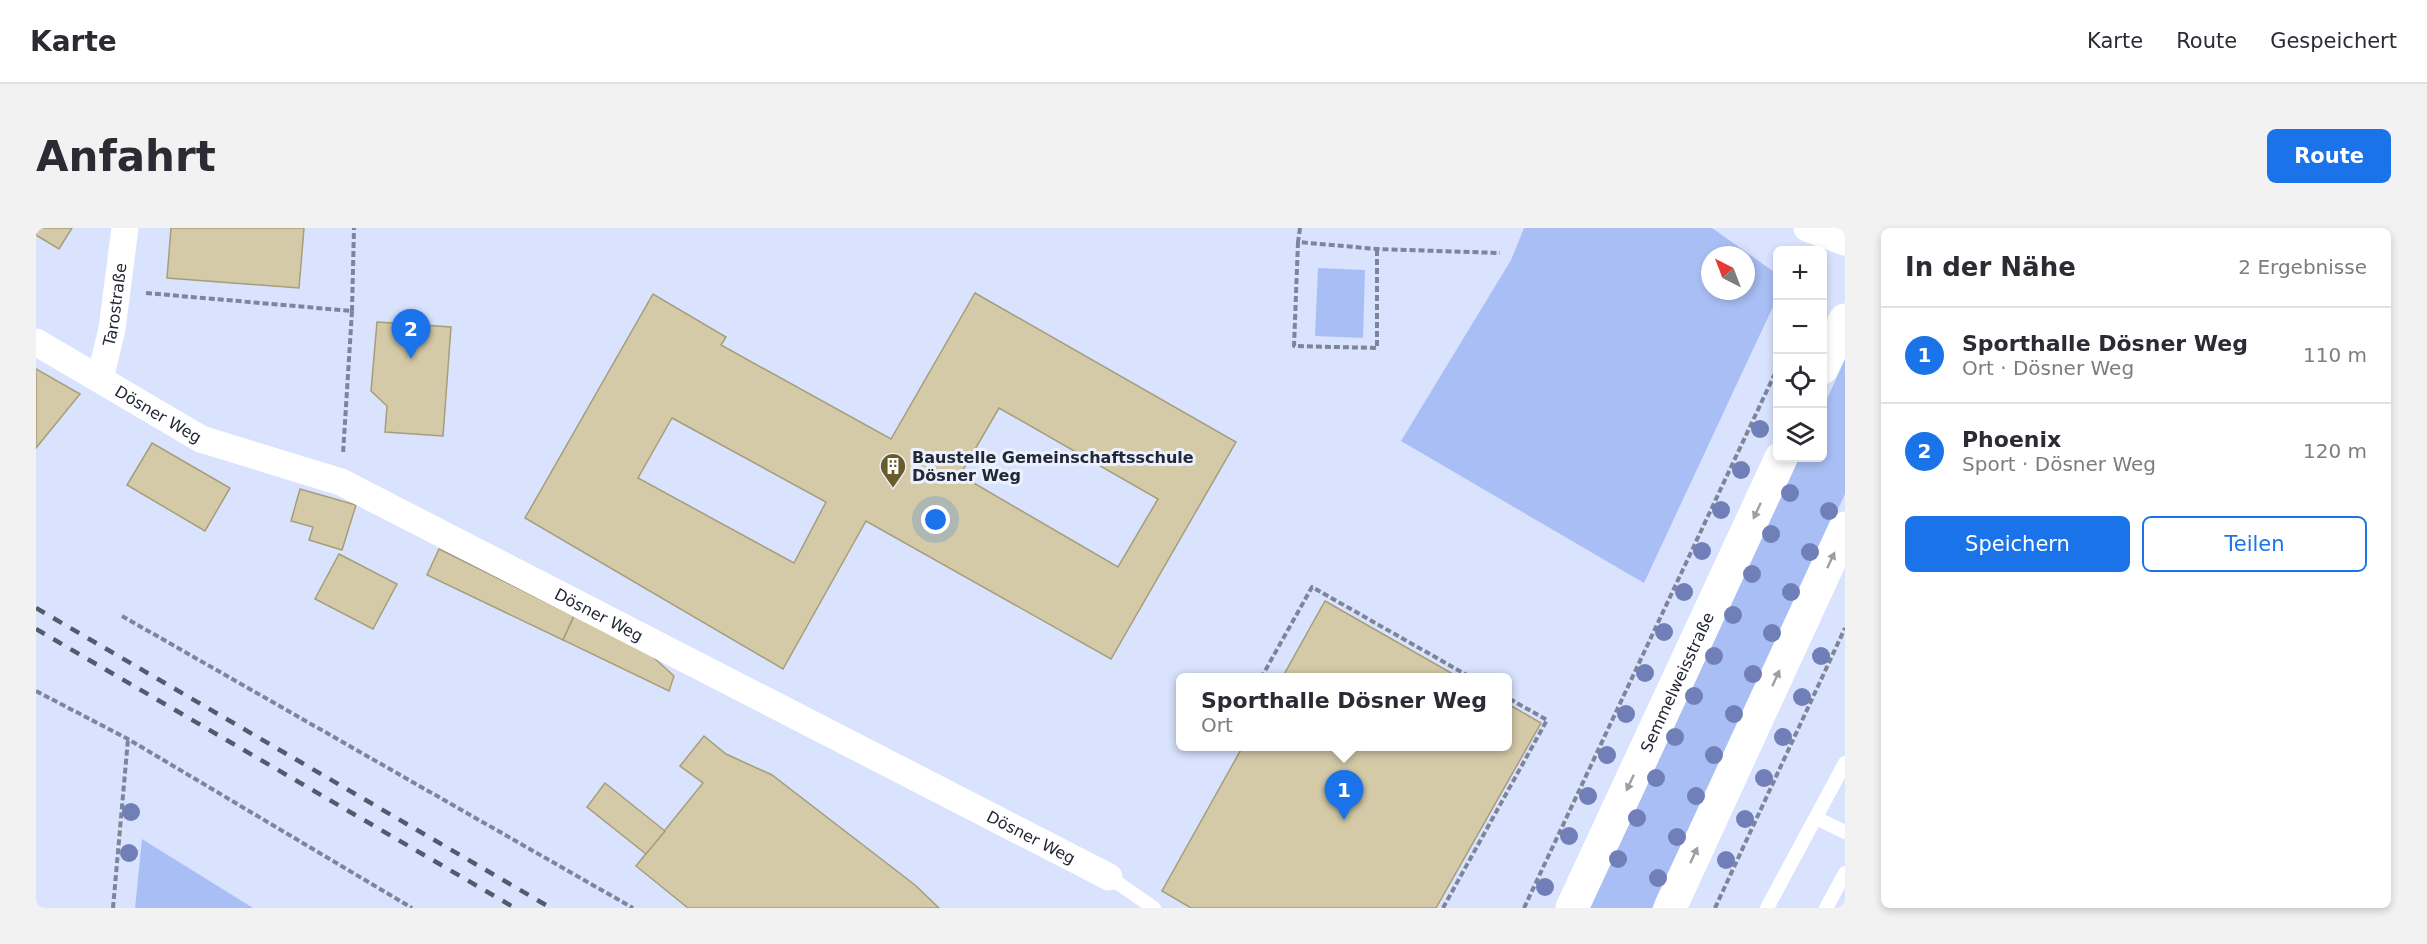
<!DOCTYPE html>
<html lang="de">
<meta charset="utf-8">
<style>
:root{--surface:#fff;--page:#f2f2f3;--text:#2b2b33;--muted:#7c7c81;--line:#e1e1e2;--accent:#1a73e8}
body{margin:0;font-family:"DejaVu Sans",sans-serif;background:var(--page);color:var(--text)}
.controls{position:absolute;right:18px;top:18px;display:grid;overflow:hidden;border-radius:9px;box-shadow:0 3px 9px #0003}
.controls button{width:54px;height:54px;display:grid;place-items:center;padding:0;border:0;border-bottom:2px solid var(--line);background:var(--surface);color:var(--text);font:30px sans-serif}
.compass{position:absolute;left:1665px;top:18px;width:54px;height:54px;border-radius:50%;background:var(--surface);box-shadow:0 3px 9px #0003;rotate:318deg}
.you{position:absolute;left:900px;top:292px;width:21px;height:21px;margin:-15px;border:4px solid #fff;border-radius:50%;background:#1a73e8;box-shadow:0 0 0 9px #1a73e833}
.badge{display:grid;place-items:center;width:39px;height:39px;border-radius:50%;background:var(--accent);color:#fff;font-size:20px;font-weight:700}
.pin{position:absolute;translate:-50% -50px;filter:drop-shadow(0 2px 3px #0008)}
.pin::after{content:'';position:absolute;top:32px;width:21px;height:18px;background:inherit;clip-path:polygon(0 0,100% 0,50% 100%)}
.popup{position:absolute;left:1140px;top:445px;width:336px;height:78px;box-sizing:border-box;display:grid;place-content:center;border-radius:9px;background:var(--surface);filter:drop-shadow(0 2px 4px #0005);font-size:20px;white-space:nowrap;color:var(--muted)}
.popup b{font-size:22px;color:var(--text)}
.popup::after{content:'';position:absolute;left:50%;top:100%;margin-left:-12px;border:12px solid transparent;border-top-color:var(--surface)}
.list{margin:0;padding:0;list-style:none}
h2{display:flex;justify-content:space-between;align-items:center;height:78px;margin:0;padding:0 24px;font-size:26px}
h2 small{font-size:20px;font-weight:400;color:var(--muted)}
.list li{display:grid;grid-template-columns:39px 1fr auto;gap:18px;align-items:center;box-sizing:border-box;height:96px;padding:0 24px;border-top:2px solid var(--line)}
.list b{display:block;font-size:22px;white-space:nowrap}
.list p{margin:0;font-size:20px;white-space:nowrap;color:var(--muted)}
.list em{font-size:20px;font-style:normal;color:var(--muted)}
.actions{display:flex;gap:12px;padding:18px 24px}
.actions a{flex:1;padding:14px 0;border:2px solid var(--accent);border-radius:9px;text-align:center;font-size:21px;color:var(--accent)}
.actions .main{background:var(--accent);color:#fff}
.icon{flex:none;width:33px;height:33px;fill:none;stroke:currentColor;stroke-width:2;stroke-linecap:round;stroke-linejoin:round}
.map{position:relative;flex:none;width:1809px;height:680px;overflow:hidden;border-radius:9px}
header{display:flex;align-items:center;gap:36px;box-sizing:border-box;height:84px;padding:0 30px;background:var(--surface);border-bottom:2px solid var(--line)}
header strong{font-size:28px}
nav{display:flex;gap:33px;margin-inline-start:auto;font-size:21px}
.intro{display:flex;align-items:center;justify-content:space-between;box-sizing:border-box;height:144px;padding:0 36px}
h1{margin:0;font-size:42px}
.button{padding:15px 27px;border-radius:9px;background:var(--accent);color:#fff;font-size:21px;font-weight:700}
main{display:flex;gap:36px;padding:0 36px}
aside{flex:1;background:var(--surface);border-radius:9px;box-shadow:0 3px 9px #0003}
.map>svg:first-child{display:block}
</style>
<header>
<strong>Karte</strong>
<nav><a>Karte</a><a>Route</a><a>Gespeichert</a></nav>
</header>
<div class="intro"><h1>Anfahrt</h1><a class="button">Route</a></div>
<main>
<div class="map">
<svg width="1809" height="680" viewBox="0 0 1809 680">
<rect width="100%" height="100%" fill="#d9e3fe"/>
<g fill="#a9bef4" fill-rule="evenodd">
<path d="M1488 0H1676L1741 46V70L1608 355 1365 213 1475 32ZM1674 27H1710V63H1674Z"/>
<polygon points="1282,40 1329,42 1327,110 1279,108"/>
<polygon points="1809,131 1809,266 1616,680 1554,680 1763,230 1786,230 1787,180"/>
<polygon points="106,611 217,680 99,680"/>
</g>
<g fill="#d4caa7" stroke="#a69d7b" stroke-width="1.5" fill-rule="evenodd">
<polygon points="0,0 36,0 23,21 0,7"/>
<polygon points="135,0 268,0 263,60 131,50"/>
<path d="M939 65 1200 214 1075 431 830 293 747 441 489 290 617 66 690 109 685 117 855 211ZM963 180 1122 271 1082 339 924 247ZM636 190 790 274 758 335 602 250Z"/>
<polygon points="341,94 415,99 407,208 349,204 351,178 335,163"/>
<polygon points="0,141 44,166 0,220"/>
<polygon points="116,215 194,260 169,303 91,257"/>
<polygon points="264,261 320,277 306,322 273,312 277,299 255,293"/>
<polygon points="403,321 538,388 527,412 391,347"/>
<polygon points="303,326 361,356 337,401 279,371"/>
<polygon points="1289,373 1424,450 1246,450"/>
<polygon points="538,388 616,428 638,448 633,463 527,412"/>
<polygon points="1472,476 1505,495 1400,680 1155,680 1126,663 1207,518 1472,518"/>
<polygon points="668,508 690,526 736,547 879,657 903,680 652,680 600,638 667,555 644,538"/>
<polygon points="569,555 629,603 610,626 551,579"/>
</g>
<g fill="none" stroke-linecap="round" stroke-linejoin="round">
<g stroke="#7e8598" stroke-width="4" stroke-dasharray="6 3" stroke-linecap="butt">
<polyline points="1264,0 1262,14 1341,21 1464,25"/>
<polyline points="1262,14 1258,118 1341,120 1341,21"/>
<polyline points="110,65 316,83 307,226"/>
<polyline points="316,83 318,0"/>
<polyline points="86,388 597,680"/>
<polyline points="1225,450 1276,359 1436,450"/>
<polyline points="0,463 92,511 376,680"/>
<polyline points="77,680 92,511"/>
<polyline points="1407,680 1511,492 1472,470"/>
<polyline points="1488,680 1742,139"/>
<polyline points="1679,680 1809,400"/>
</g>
<g stroke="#fff" stroke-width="14">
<polyline points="1780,590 1809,604"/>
<polyline points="1073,649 1118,680"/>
<polyline points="1731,680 1809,535"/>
<polyline points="1790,680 1809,645"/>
</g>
<g stroke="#fff" stroke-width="27">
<polyline points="1771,0 1809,14"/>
<path id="s1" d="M0 114 165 211 305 254 1073 649"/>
<path id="s2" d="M64 151 76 101 89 0"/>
</g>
<g stroke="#fff" stroke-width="33">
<polyline points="1786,140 1809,92"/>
<path id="s3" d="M1536 680 1745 230"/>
<polyline points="1634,680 1809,300"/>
</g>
<g stroke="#535a6a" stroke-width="4.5" stroke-dasharray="10 10" stroke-linecap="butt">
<polyline points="0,380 515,680"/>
<polyline points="0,401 479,680"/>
</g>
</g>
<g fill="#707fb8">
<circle cx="1724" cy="201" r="9"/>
<circle cx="1705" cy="242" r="9"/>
<circle cx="1754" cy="265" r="9"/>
<circle cx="1685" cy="282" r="9"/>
<circle cx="1793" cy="283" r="9"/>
<circle cx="1735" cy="306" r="9"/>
<circle cx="1666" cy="323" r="9"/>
<circle cx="1774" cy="324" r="9"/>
<circle cx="1716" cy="346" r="9"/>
<circle cx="1648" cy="364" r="9"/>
<circle cx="1755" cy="364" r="9"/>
<circle cx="1697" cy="387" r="9"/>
<circle cx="1628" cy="404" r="9"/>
<circle cx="1736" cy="405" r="9"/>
<circle cx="1678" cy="428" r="9"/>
<circle cx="1785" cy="428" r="9"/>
<circle cx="1609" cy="445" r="9"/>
<circle cx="1717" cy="446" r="9"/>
<circle cx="1658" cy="468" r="9"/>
<circle cx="1766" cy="469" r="9"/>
<circle cx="1590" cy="486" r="9"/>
<circle cx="1698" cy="486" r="9"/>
<circle cx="1639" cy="509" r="9"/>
<circle cx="1747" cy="509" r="9"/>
<circle cx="1571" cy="527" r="9"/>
<circle cx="1678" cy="527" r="9"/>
<circle cx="1620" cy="550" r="9"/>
<circle cx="1728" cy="550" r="9"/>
<circle cx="1552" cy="568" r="9"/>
<circle cx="1660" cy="568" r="9"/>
<circle cx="95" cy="584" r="9"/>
<circle cx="1601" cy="590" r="9"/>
<circle cx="1709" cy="591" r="9"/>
<circle cx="1533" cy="608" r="9"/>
<circle cx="1641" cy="609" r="9"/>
<circle cx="93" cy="625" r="9"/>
<circle cx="1582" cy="631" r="9"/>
<circle cx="1690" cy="632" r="9"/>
<circle cx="1622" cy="650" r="9"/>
<circle cx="1509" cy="659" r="9"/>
</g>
<defs><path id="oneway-solid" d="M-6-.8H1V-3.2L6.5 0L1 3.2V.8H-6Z" transform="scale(1.5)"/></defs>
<g fill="#9c9ea4">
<use href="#oneway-solid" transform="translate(1721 283) rotate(115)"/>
<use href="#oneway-solid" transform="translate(1795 332) rotate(-65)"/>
<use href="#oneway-solid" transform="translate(1740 450) rotate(-65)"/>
<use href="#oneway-solid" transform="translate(1594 555) rotate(115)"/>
<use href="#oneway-solid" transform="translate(1658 627) rotate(-65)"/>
</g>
<defs>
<g id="building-pin" transform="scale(1.35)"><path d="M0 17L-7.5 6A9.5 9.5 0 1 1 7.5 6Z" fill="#6a5c29" stroke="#ebf1fe"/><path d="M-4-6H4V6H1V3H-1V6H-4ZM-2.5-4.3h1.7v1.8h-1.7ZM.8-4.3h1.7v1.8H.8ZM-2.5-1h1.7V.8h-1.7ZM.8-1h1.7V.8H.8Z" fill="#fff"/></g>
</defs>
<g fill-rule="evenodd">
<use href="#building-pin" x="857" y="238"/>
</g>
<g text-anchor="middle" stroke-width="6" stroke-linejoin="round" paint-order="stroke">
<g font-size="16" fill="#232834" stroke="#ebf1fe">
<text dy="6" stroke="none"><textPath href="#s2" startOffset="76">Tarostraße</textPath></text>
<text dy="6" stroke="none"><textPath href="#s1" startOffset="142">Dösner Weg</textPath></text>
<text dy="6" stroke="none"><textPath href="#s1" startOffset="628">Dösner Weg</textPath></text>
<text dy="6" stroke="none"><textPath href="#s3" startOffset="249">Semmelweisstraße</textPath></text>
<text dy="6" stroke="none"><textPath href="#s1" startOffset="1114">Dösner Weg</textPath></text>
</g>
<g font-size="16" font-weight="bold" fill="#232834" stroke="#ebf1fe" text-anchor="start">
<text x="876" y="235">Baustelle Gemeinschaftsschule<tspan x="876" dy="18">Dösner Weg</tspan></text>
</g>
</g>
</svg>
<div class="controls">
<button>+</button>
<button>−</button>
<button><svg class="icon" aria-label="locate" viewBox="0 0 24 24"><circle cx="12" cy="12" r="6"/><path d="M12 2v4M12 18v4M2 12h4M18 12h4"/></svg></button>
<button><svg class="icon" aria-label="layers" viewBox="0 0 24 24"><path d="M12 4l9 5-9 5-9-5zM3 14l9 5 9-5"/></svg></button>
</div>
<svg class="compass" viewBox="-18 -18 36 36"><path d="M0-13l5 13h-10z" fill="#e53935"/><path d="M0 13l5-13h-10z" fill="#7c7c81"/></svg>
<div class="you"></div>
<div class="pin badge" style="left:1308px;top:592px">1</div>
<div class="popup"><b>Sporthalle Dösner Weg</b>Ort</div>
<div class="pin badge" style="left:375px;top:131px">2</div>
</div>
<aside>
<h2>In der Nähe<small>2 Ergebnisse</small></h2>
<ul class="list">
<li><span class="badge">1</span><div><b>Sporthalle Dösner Weg</b><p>Ort · Dösner Weg</p></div><em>110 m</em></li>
<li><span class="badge">2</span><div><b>Phoenix</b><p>Sport · Dösner Weg</p></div><em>120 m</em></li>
</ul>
<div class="actions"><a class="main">Speichern</a><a>Teilen</a></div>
</aside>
</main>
